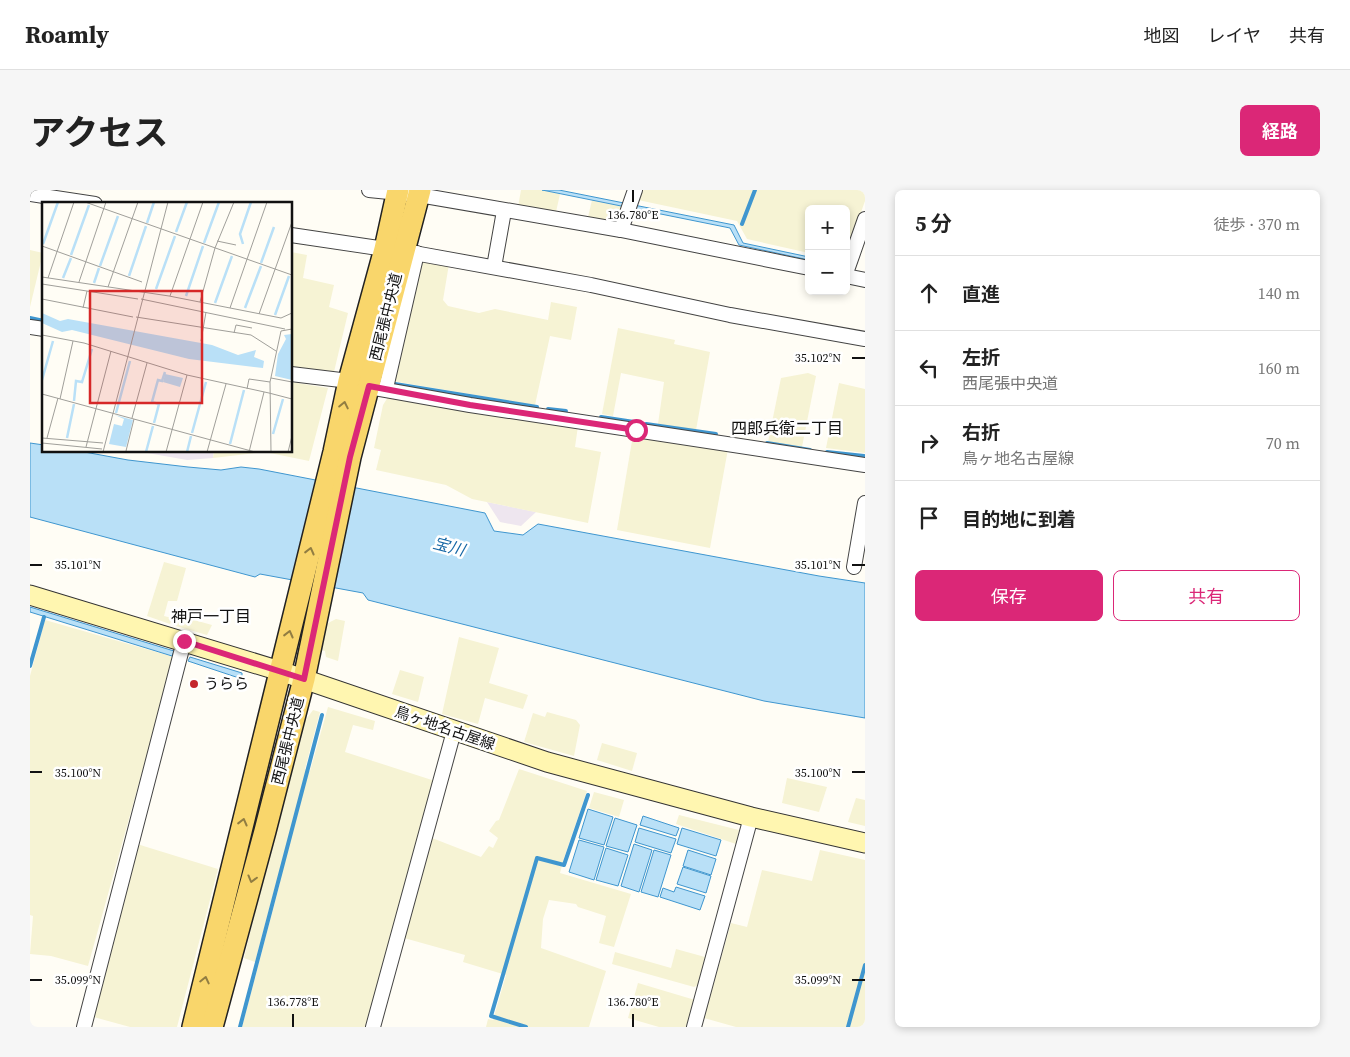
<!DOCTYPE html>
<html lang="ja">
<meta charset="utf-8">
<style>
:root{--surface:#fff;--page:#f6f6f6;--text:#222;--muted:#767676;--line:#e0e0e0;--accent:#db2777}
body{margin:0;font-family:"Source Serif 4","Noto Sans JP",serif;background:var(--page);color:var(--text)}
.controls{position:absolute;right:15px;top:15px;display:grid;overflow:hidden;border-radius:8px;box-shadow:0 2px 8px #0003}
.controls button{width:45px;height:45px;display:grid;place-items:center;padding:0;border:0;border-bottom:1px solid var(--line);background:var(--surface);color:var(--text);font:25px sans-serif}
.stop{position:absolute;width:15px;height:15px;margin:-11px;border:4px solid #db2777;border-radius:50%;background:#fff}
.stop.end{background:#db2777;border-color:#fff;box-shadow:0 1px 5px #0008}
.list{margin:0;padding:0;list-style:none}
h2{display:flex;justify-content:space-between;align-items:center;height:65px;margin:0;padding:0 20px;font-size:21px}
h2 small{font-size:16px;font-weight:400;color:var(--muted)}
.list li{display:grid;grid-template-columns:32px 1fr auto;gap:15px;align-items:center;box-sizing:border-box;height:75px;padding:0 20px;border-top:1px solid var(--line)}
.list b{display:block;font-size:19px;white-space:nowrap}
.list p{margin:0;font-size:16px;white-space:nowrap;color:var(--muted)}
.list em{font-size:16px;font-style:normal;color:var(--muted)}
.actions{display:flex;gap:10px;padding:15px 20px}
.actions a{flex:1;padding:11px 0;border:1px solid var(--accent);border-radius:8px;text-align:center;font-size:18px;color:var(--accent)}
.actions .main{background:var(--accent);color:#fff}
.icon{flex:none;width:28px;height:28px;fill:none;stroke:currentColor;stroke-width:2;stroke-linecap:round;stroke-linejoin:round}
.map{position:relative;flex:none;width:835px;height:837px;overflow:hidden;border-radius:8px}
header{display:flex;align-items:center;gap:30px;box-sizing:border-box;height:70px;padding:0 25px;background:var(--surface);border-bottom:1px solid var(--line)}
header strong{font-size:24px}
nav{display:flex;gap:28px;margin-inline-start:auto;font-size:18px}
.intro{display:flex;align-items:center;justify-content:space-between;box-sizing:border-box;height:120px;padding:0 30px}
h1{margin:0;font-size:35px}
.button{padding:12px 22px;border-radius:8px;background:var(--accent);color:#fff;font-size:18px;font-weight:700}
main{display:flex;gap:30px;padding:0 30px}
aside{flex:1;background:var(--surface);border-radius:8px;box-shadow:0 2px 8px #0003}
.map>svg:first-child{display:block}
</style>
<header>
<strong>Roamly</strong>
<nav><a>地図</a><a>レイヤ</a><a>共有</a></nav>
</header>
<div class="intro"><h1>アクセス</h1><a class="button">経路</a></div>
<main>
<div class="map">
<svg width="835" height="837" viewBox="0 0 835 837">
<rect width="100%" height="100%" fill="#fffdf5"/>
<g fill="#eee6ef">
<polygon points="106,261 184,261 183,268 157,270"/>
<polygon points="457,312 506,322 491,336 470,332"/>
</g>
<g fill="#f6f3d4">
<polygon points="491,0 512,0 530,4 526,22 488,17"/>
<polygon points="612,0 835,0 835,11 816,64 816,19 779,19 779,63 717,49 707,31 608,10"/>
<polygon points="562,10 593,16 584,32 558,27"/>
<polygon points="0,60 13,63 0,117"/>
<polygon points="261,62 277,65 273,88 304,95 299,117 318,123 303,186 261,180"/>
<polygon points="391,71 419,74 413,110 418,116 449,123 465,119 518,130 521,112 547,117 541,150 520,146 505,215 362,191"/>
<polygon points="588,138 645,150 644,154 680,162 666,240 628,234 634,192 591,183 583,226 572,224"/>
<polygon points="778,183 786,186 772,257 738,252 751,188"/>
<polygon points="261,192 298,198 279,271 235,262 183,268 184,261 261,261"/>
<polygon points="809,193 835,199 835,263 796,258"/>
<polygon points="358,207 548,236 545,257 571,262 558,333 442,309 416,295 346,280 351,260 344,258 353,215"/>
<polygon points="603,245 698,259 680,358 587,340"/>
<polygon points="134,372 156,378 147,411 138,411 134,426 142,428 140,434 117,426"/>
<polygon points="150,426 182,435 177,445 146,436"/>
<polygon points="306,429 315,431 308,471 296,467 295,461 291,460 296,434"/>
<polygon points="15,430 144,467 58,776 21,766 0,764 3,726 0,725 0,486"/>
<polygon points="429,447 469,458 459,493 498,505 493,519 455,508 448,534 412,524"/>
<polygon points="370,480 394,487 388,512 362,504"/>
<polygon points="298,517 345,531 343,540 323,535 315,562 405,591 339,837 212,837 250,693 246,693 225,772 214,768 269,539 283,520 290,522 275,579 280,581"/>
<polygon points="517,522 546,530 550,535 544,566 494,552 503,523 515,527"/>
<polygon points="572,553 607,563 602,581 567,570"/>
<polygon points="489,579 557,601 534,668 530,683 601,704 584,757 569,753 576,726 548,717 546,714 519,710 513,729 511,758 576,781 559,837 456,837 458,829 463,830 476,785 433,772 435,765 374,748 402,648 451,667 459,656 463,658 468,648 459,641 466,631 469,630"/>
<polygon points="757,588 797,597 789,622 752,613"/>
<polygon points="564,602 594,610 589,627 559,618"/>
<polygon points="826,608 835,610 835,636 818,632"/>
<polygon points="649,625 709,640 706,654 646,634"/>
<polygon points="107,654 188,679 147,837 100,837 60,826"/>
<polygon points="790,660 835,670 835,837 706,837 674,828 701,733 717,737 732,680 782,691"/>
<polygon points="646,759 675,767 668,795 664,797 582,774 585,762 641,778"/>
<polygon points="608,793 665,810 657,837 629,837 598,828"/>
</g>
<g fill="#b9e0f7" stroke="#3f96cf">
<polygon points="512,0 529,0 704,35 713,53 779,67 779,70 709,55 700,38"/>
<polygon points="0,253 14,255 14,261 49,261 98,270 158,277 191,280 211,277 229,279 455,323 464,341 493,345 508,334 789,386 835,393 835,528 734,511 338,410 333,403 230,384 225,387 0,327"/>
<polygon points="0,417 144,461 142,466 0,422"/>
<polygon points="160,467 212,483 212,489 158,471"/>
<polygon points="558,619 583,627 574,655 549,648"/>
<polygon points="613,626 649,638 646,646 610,635"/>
<polygon points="585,628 607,635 598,662 576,656"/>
<polygon points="609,638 646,649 641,663 605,652"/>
<polygon points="652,638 691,650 686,666 647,654"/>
<polygon points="549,650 574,657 564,690 539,682"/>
<polygon points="604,654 622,660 609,702 591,696"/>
<polygon points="576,658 598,665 588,696 566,690"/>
<polygon points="624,660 641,665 628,707 611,702"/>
<polygon points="658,660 686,669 681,685 653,676"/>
<polygon points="653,677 681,686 676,703 647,694"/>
<polygon points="646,697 675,706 670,720 630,707 633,698 644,702"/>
</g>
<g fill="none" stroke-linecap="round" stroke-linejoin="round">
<g stroke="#3f96cf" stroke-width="4">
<polyline points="712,34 725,0"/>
<polyline points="0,128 14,131"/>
<polyline points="365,194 507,217"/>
<polyline points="518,219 536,221"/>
<polyline points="571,227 604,232"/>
<polyline points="616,234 686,244"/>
<polyline points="737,253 780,260"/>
<polyline points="797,262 834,266"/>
<polyline points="0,476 14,427"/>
<polyline points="210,837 292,525"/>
<polyline points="496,837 461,826 507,668 534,675 558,605"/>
<polyline points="818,837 835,775"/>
</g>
<g stroke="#444" stroke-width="16">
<g id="street">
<polyline points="339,0 389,5 591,40 779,78"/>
<polyline points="0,4 65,14"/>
<polyline points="591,40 605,0"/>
<polyline points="261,45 355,59"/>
<polyline points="373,61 561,95 700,125 835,149"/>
<polyline points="464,77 474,21"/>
<polyline points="816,83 835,29"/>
<polyline points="816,86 835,90"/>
<polyline points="0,137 14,139"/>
<polyline points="261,184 319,191"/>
<polyline points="339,197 440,215 835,275"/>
<polyline points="356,198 387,63"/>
<polyline points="824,377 835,313"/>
<polyline points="54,837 154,451"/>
<polyline points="343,837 424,541"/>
<polyline points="664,837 721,627"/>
</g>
</g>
<g stroke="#333" stroke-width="21">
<polyline id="secondary" points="0,405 250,481 517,572 721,627 835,653"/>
</g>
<g stroke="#222" stroke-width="24">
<g id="primary">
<polyline points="163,837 304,262 319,191 355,59 368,0"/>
<polyline points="182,837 235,641 274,489 320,267 390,0"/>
</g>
</g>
<use href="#street" stroke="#fff" stroke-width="14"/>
<use href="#secondary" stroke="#fff6b0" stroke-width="19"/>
<use href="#primary" stroke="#f9d66b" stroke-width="21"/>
</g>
<defs><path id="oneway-chevron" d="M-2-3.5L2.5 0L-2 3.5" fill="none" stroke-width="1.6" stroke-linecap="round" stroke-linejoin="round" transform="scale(1.25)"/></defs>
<g stroke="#917d42">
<use href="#oneway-chevron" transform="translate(314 215) rotate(-78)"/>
<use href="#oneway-chevron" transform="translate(280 361) rotate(-76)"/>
<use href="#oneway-chevron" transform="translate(259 444) rotate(-76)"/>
<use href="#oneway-chevron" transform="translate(213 632) rotate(-76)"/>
<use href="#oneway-chevron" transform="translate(222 689) rotate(105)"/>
<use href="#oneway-chevron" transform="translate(175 790) rotate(-77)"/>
</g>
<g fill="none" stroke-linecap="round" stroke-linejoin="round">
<polyline stroke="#db2777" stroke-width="6" points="154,451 274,489 320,267 339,196 440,215 606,240"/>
</g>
<path fill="none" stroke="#111" stroke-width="2" d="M603 0V12M822 168H835M0 375H12M822 375H835M0 582H12M822 582H835M0 790H12M822 790H835M263 824V837M603 824V837"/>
<circle fill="#c4262e" stroke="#fff" stroke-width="2" cx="164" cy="494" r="5"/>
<g text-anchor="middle" stroke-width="5" stroke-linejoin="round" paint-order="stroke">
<g font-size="15" fill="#111" stroke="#fff">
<text transform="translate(356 127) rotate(-76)" y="5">西尾張中央道</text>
<text transform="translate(415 538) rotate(19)" y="5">鳥ヶ地名古屋線</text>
<text transform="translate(258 551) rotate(-76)" y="5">西尾張中央道</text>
</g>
<g font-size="15" fill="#111" stroke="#fff" text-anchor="start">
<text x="174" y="499">うらら</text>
</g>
<g font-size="16" fill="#111" stroke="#fff">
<text x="757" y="244">四郎兵衛二丁目</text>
<text x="181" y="432">神戸一丁目</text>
</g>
<g font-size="16" font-style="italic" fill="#1768a6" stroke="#fff">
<text transform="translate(419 356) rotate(15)" y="6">宝川</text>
</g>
</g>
<g transform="translate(12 12)">
<rect width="250" height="250" fill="#fffdf5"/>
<path d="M0 111 18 119 26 117 170 143 196 153 214 148 212 155 222 159 221 166 147 157 30 128 20 130 0 121ZM250 132V178L233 174 236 152 244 137 242 133ZM123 172 141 176 138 185 121 180ZM73 213 91 218 84 245 67 242 72 222 80 224 82 217Z" fill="#b9e0f7"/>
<path fill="none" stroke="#b9e0f7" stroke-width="2.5" d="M105 21 112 0M134 30 145 0M162 41 177 0M1 42 16 0M201 42 198 32 209 0M29 53 47 3M219 61 232 25M58 64 76 14M87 74 104 24M21 76 29 56M52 81 57 66M114 87 133 34M144 94 161 44M173 101 190 54M203 106 219 64M233 113 247 74M0 178 11 139M32 199 34 179 40 180 50 147M74 211 88 159M112 221 117 202 110 200 116 178 120 179 123 170M150 231 164 180M231 232 241 197M25 236 32 202M188 242 202 188M104 250 111 224M145 250 149 234"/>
<path fill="none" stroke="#a09f9a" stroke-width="1" d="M43 0 250 73M175 39 194 43M0 44 100 80M0 75 127 94 239 116 250 111M6 76 32 0M37 80 64 0M0 82 96 97M66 85 96 0M128 94 161 0M0 97 91 115M99 97 243 127M158 100 173 46 192 0M41 106 45 89M188 106 225 0M217 112 250 20M94 115 209 133 234 149M192 131 194 123 210 126M0 133 42 141 145 173 227 191M159 139 164 110M229 176 250 180M205 187 207 177 228 180M227 191 250 197M0 192 213 250M18 197 31 139M90 216 105 161M0 236 61 241M5 236 16 196M0 241 60 247M44 245 69 149M84 249 92 217M61 250 126 0M124 250 145 173M165 250 184 182M207 250 222 190M229 250 228 180 239 129 250 127M246 250 250 234"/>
<path fill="#d62828" fill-opacity="0.15" stroke="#d62828" stroke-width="2.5" d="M48 89H160V201H48Z"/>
<rect width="250" height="250" fill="none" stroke="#111" stroke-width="2.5"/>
</g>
<g font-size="12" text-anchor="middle" fill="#111" stroke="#fff" stroke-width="5" stroke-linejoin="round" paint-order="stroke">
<text x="603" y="29">136.780°E</text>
<text x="788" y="172">35.102°N</text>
<text x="48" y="379">35.101°N</text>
<text x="788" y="379">35.101°N</text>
<text x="48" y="587">35.100°N</text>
<text x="788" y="587">35.100°N</text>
<text x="48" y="794">35.099°N</text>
<text x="788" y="794">35.099°N</text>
<text x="263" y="816">136.778°E</text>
<text x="603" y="816">136.780°E</text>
</g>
</svg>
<div class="controls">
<button>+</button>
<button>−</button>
</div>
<div class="stop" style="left:606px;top:240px"></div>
<div class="stop end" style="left:154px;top:451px"></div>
</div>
<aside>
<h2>5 分<small>徒歩 · 370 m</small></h2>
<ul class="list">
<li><svg class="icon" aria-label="ahead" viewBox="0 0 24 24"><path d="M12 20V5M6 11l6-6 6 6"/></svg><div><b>直進</b></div><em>140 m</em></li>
<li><svg class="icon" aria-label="left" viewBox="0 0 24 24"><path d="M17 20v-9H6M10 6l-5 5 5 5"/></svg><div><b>左折</b><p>西尾張中央道</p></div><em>160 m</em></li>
<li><svg class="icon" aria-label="right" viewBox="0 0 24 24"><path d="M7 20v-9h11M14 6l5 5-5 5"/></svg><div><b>右折</b><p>鳥ヶ地名古屋線</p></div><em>70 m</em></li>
<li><svg class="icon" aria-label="arrive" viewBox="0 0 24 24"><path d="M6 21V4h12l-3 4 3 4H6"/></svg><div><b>目的地に到着</b></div></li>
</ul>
<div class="actions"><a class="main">保存</a><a>共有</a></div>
</aside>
</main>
